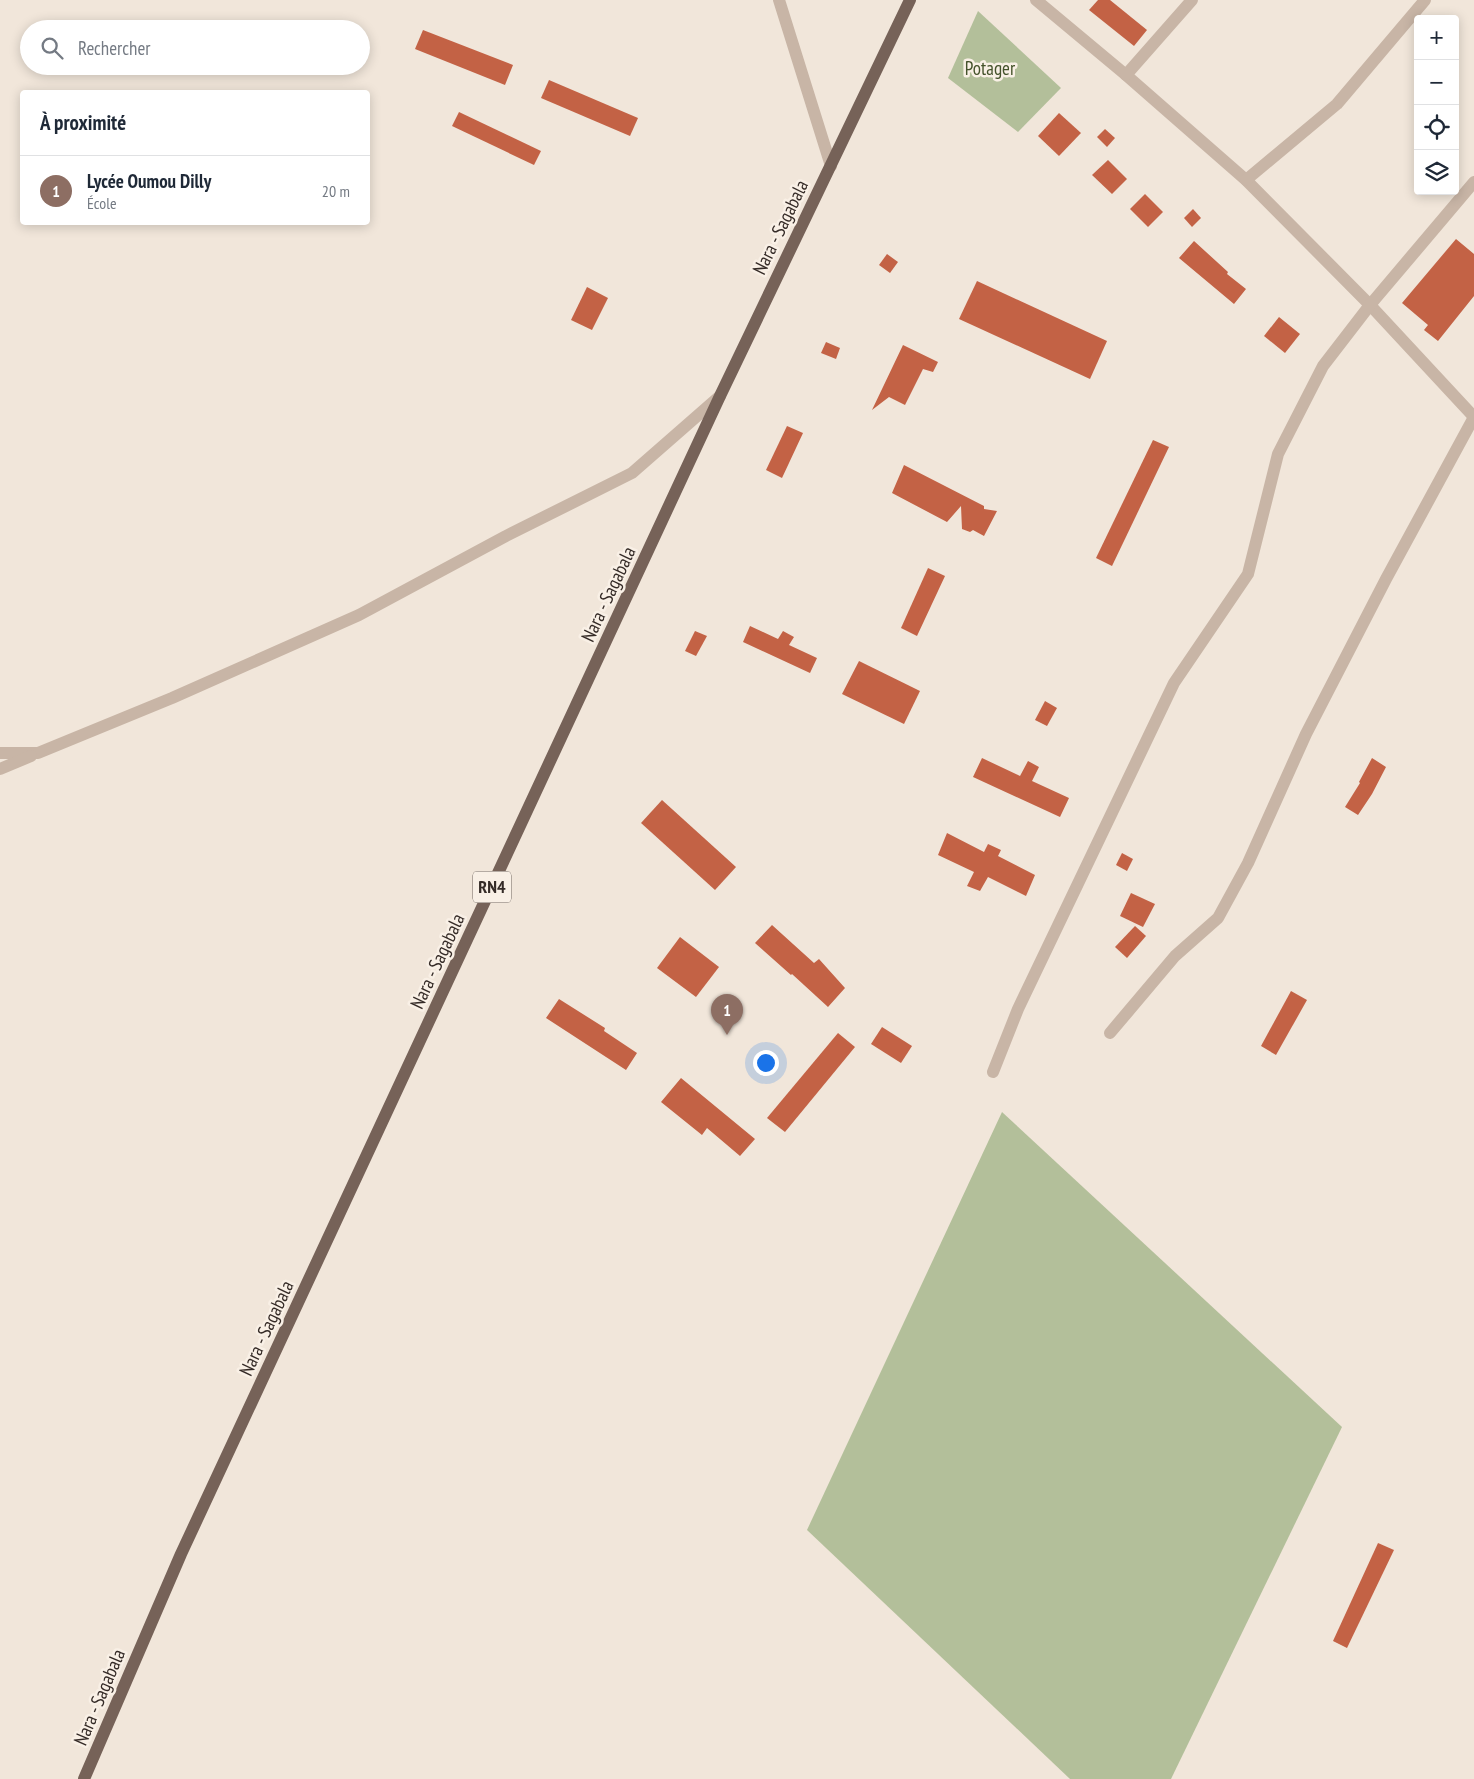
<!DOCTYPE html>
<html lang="fr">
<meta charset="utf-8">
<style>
:root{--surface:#fff;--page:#f2f2f3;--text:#1f2937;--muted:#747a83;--line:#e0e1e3;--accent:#0f766e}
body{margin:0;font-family:"PT Sans Narrow",sans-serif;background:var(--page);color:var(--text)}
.controls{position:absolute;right:15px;top:15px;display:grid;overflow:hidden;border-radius:5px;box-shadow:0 2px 12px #0003}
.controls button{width:45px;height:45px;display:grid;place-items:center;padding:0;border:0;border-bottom:1px solid var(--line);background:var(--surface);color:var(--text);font:25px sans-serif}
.you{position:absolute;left:765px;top:1062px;width:18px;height:18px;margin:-12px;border:4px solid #fff;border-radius:50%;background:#1a73e8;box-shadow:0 0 0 8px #1a73e833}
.badge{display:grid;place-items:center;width:32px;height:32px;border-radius:50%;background:var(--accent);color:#fff;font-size:16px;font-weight:700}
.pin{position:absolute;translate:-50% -41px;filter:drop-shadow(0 1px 2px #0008)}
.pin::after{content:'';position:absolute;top:26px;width:18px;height:15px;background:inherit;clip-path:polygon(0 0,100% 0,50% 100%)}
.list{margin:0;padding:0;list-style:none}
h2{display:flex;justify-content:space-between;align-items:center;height:65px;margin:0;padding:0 20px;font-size:21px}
h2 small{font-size:16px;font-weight:400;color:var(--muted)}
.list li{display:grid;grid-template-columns:32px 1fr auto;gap:15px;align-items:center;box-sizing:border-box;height:70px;padding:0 20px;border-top:1px solid var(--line)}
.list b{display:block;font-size:19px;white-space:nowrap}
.list p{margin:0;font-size:16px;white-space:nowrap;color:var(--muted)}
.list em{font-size:16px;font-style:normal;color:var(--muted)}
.icon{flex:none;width:28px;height:28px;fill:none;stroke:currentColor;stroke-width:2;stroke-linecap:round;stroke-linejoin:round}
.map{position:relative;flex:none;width:1474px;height:1779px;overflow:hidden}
.search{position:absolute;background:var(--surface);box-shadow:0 2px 12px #0003;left:20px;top:20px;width:350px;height:55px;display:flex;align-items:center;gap:12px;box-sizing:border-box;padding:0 18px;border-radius:28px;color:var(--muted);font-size:19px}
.panel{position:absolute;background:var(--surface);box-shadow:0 2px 12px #0003;left:20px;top:90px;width:350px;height:135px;border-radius:5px}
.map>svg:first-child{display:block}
</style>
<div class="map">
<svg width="1474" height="1779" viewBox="0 0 1474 1779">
<rect width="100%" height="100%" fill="#f1e6da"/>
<g fill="#b3bf9a">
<polygon points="978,11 1061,88 1018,132 948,78"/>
<polygon points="1002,1112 1342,1427 1171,1779 1070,1779 807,1530"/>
</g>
<g fill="#c36245">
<polygon points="1098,0 1110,0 1147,30 1134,46 1089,10"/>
<polygon points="423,30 513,65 505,85 415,49"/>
<polygon points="549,80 638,118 630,136 541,98"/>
<polygon points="459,112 541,151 534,165 452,126"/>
<polygon points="1059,113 1081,133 1059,156 1038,136"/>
<polygon points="1105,129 1115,138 1107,147 1097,137"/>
<polygon points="1108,160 1127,179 1112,194 1092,175"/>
<polygon points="1145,194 1163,212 1148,227 1130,209"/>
<polygon points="1193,209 1201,218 1192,227 1184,218"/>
<polygon points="1456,239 1474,254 1474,296 1438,341 1424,330 1428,325 1402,303"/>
<polygon points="1194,241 1228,272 1227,274 1246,289 1234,304 1179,258"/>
<polygon points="887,254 898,262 890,273 879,265"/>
<polygon points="977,281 1107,341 1090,379 959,319"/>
<polygon points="587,287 608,298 592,330 571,320"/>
<polygon points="1279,317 1300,334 1285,353 1264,336"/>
<polygon points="826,342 840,348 836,359 821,353"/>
<polygon points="903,345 938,362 933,372 923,369 905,405 889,397 872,410"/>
<polygon points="787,426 803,433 782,478 766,470"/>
<polygon points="1153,440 1169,447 1112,566 1096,558"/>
<polygon points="904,465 984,506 984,509 997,511 984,536 973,530 970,532 962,529 961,506 947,522 892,493"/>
<polygon points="928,568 945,576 917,636 901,628"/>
<polygon points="750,626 778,639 783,631 794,637 789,645 817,658 810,673 743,642"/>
<polygon points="695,631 707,636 696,656 685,651"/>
<polygon points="859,661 920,691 904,724 842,694"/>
<polygon points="1045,701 1057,708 1047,726 1035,720"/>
<polygon points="982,758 1020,776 1028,761 1039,767 1032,781 1069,798 1060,817 973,777"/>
<polygon points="1372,758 1386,767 1372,794 1358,815 1345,807 1360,783 1359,782"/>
<polygon points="662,800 736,867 715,890 641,823"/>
<polygon points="947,833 984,852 988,844 1001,850 998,856 1035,875 1026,896 988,877 980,891 967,886 974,872 938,855"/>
<polygon points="1122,853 1133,859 1127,871 1116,865"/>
<polygon points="1131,893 1155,904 1143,927 1120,916"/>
<polygon points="772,925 814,963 819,959 845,988 828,1007 792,974 791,975 755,943"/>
<polygon points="1135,926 1146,936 1127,958 1115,947"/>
<polygon points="680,937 719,967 696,997 657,968"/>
<polygon points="1291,991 1307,1000 1276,1055 1261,1046"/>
<polygon points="559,999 605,1028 604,1031 637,1053 626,1070 546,1018"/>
<polygon points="882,1027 912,1046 901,1063 871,1044"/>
<polygon points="838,1033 855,1047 785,1132 767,1118"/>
<polygon points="681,1078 755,1139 740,1156 707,1128 702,1135 661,1102"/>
<polygon points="1378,1543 1394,1550 1347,1648 1333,1641"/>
</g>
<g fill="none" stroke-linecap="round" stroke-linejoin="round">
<g stroke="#c8b5a6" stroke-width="12">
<polyline points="779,0 831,166"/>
<polyline points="1036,0 1126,75 1246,180 1370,305 1474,417"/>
<polyline points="1126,75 1192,0"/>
<polyline points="1246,180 1337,104 1425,0"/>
<polyline points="0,753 38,753 172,698 359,615 506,536 632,473 720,396"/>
<polyline points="0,769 31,756"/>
<polyline points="1110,1033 1175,956 1218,918 1248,863 1306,734 1386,579 1474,417"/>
<polyline points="993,1072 1018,1009 1174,683 1248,574 1278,454 1323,366 1370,305 1474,182"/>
</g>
<polyline stroke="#766258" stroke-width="12" points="84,1779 181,1554 720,396 910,0"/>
</g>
<g text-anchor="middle" stroke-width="5" stroke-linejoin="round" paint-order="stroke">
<rect fill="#f9f0e6" stroke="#706660" stroke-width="1" x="473" y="871.5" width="38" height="31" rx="4"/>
<g font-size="18" font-weight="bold" fill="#352b27">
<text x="492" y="893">RN4</text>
</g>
<g font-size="19" fill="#44522b" stroke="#f9f0e6">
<text x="990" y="75">Potager</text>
</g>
<g font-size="19" fill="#352b27" stroke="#f9f0e6">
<text transform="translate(780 227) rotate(-64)" y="7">Nara - Sagabala</text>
<text transform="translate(608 594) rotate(-65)" y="7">Nara - Sagabala</text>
<text transform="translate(437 961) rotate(-65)" y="7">Nara - Sagabala</text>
<text transform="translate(266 1328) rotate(-65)" y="7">Nara - Sagabala</text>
<text transform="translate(99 1697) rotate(-67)" y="7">Nara - Sagabala</text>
</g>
</g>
</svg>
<div class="controls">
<button>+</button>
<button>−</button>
<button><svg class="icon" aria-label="locate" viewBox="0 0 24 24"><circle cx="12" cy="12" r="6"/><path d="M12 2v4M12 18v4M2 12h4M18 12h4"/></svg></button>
<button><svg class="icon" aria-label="layers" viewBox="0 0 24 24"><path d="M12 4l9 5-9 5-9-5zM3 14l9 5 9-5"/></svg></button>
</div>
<div class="you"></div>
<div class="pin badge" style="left:727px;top:1035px;background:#8d6e63">1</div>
<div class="search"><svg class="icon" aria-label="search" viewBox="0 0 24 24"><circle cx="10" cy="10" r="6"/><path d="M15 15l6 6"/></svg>Rechercher</div>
<section class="panel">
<h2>À proximité<small></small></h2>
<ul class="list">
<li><span class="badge" style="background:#8d6e63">1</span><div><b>Lycée Oumou Dilly</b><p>École</p></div><em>20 m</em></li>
</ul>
</section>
</div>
